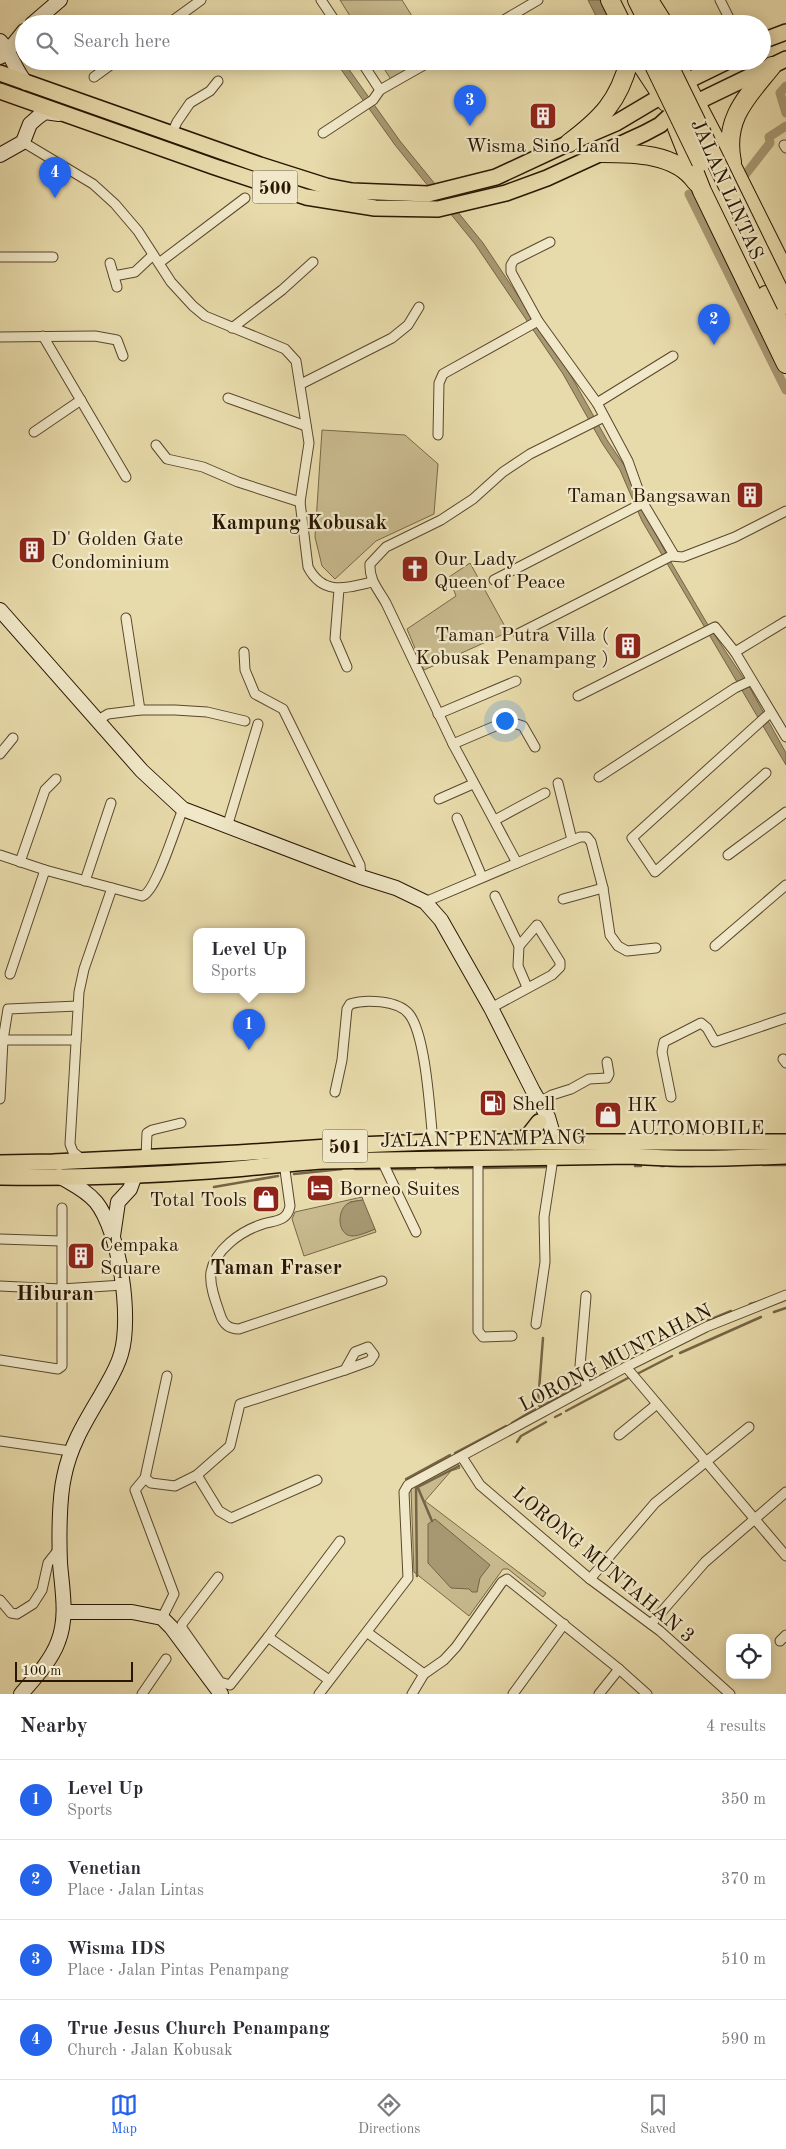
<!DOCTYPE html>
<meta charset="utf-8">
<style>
:root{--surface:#fff;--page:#f7f7f7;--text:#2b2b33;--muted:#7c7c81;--line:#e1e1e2;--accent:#2563eb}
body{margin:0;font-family:"Old Standard TT",serif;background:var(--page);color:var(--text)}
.controls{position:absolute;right:15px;bottom:15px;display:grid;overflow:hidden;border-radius:10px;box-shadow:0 2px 12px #0003}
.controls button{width:45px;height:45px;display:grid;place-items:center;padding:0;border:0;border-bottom:1px solid var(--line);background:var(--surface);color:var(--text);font:25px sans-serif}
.scale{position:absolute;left:15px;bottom:12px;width:118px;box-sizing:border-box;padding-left:5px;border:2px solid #291602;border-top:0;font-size:14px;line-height:18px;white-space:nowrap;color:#291602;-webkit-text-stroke:4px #f0e8c8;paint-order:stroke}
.you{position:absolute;left:504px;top:720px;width:18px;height:18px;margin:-12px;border:4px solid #fff;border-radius:50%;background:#1a73e8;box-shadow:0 0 0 8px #1a73e833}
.badge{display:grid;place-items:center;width:32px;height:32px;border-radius:50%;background:var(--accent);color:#fff;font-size:16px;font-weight:700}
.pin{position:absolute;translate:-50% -41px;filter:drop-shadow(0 1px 2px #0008)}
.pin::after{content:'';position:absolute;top:26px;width:18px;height:15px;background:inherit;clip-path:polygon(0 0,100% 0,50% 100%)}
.popup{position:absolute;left:193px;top:928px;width:112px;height:65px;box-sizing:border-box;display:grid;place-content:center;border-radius:10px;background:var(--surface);filter:drop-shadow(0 1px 4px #0005);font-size:16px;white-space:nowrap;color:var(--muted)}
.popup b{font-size:19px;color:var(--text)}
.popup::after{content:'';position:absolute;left:50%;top:100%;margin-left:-10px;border:10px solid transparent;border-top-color:var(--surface)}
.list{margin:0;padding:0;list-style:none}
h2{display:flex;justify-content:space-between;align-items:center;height:65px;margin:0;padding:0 20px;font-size:21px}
h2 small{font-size:16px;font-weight:400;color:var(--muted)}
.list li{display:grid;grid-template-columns:32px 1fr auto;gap:15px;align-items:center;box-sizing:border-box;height:80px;padding:0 20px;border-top:1px solid var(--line)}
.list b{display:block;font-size:19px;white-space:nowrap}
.list p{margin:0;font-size:16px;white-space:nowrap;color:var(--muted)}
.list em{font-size:16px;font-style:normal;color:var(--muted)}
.icon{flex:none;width:28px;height:28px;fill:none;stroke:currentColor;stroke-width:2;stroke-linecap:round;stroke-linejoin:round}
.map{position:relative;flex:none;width:786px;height:1694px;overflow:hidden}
.search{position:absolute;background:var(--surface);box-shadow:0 2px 12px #0003;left:15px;right:15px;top:15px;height:55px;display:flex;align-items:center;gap:12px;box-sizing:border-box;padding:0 18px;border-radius:28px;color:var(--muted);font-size:19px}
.sheet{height:385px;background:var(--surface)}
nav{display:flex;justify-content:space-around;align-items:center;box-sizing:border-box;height:70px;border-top:1px solid var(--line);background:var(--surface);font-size:14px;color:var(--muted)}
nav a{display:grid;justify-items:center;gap:2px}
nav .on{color:var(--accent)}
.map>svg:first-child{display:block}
</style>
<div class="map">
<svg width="786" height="1694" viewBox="0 0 786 1694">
<rect width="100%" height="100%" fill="#e8dbab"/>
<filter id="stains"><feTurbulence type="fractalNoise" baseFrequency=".004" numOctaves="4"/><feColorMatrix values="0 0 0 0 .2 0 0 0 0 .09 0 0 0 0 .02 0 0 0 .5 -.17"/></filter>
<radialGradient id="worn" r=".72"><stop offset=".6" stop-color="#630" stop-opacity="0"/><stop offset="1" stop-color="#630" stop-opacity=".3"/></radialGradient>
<g fill="#c8ba8e" stroke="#786848">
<polygon points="340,0 402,0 417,24 355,24"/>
<polygon points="379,61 421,61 392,81"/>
<polygon points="322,430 405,435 438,464 434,514 376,541 335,579 322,566 315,537"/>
<polygon points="470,563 508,632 424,670 407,629 456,596 449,577"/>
<polygon points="362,1197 363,1200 350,1202 361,1234 375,1229 376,1232 304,1256 292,1219 295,1212"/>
<polygon points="458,1464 460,1468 451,1471 425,1501 546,1593 543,1597 508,1569 503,1569 469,1616 414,1572 411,1489"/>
</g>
<g fill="#a79872" stroke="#756445">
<polygon points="588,0 600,0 611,24 600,24"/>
<polygon points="335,61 343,61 400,141 483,243 570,374 607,440 626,468 648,519 668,557 708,625 750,688 786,753 786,765 642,521 620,470 602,443 563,374 475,244 395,145"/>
<path d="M363 1200 375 1229C368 1232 359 1236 352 1236 337 1235 337 1211 347 1204 351 1201 358 1201 363 1200Z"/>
<polygon points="435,1519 490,1565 480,1578 477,1592 472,1592 469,1589 451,1588 428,1563 428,1524"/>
</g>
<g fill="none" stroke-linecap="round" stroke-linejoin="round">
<g stroke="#756445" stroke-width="2.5">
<polyline points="763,1165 786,1165"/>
<polyline points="635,1166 641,1166"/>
<polyline points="661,1166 664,1166"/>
<polyline points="669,1166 694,1166"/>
<polyline points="435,1168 447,1168"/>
<polyline points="450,1168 451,1168"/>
<polyline points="453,1168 475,1168"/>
<polyline points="481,1168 550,1167"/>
<polyline points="355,1169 383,1169"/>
<polyline points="388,1169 415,1169"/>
<polyline points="294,1174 342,1169"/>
<polyline points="214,1187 278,1176"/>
<polyline points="750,1304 758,1302"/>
<polyline points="774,1312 786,1308"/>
<polyline points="707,1321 731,1311"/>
<polyline points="543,1338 538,1403 540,1407 581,1385 579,1379"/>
<polyline points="672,1339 700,1325"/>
<polyline points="680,1353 761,1317"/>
<polyline points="635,1375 672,1356"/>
<polyline points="591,1380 612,1370"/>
<polyline points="566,1411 628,1378"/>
<polyline points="555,1417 561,1414"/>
<polyline points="512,1423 535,1409"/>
<polyline points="517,1442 521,1436 546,1422"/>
<polyline points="455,1453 506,1426"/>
<polyline points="406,1479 450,1455"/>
<polyline points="418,1488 432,1521"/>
<polyline points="417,1576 416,1488 459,1466"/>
</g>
<g stroke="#a79872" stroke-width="9">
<polyline points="786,86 780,93 786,113"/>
<polyline points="745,175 770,143 769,137 786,126"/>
<polyline points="689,194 786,390"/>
</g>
<g stroke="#59472c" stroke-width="11">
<g id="street">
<polyline points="321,0 337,24"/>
<polyline points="720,0 732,24"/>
<polyline points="168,24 201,0"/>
<polyline points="497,24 538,0"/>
<polyline points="361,61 380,90"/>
<polyline points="94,77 116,61"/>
<polyline points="172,133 177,122 190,103 210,91 218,81"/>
<polyline points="323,133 373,100 380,90 431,61"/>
<path d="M23 142 93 184 115 204 138 231 171 282 193 306 205 316 285 349 296 361 309 443 300 502 308 567C323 596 346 588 372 582"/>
<polyline points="784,145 786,148"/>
<polyline points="550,242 514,260 511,265 511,272 538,321 597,403"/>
<polyline points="0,257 53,257"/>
<polyline points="110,263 117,287"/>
<polyline points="159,263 245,198"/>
<polyline points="114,276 135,272 153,255"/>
<polyline points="232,328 282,290 313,262"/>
<polyline points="43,336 126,477"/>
<polyline points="0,337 95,336 117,340 123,356"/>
<polyline points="673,356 597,403 628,461 643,503 674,555"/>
<polyline points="301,384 392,338 408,325 419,307"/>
<polyline points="228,398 306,426"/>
<polyline points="34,432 81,400"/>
<polyline points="438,435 439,383 443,374 538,321"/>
<polyline points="156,445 167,459 203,467 238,482 300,502"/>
<polyline points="494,580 643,503"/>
<polyline points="339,589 335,639 347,667"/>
<polyline points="126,618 140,710"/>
<polyline points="786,621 735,652 786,737"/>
<polyline points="518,634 671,556 683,557 735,537 786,511"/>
<polyline points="244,652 245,670 255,694 283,709 360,865 361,877"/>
<polyline points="578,696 715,627 735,652"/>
<polyline points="438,714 516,681"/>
<polyline points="98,720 108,714 140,710 175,710 207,712 245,721"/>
<polyline points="453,744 507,721 523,726 535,747"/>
<polyline points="0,754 13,738"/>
<polyline points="766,773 655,872 632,838 770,713"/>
<polyline points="599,777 735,688 750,681"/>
<polyline points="558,783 572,840"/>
<polyline points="439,799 473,784"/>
<polyline points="457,818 482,877"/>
<polyline points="495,820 545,793"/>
<polyline points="227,827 258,724"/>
<path d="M0 855 45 870 142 896C156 893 176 825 183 809"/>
<polyline points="728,855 786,812"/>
<polyline points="20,862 45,790 56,779"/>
<polyline points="517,863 580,837 587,837 591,842 603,888 610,935 618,946 627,951 656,948"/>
<polyline points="85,881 111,803"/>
<polyline points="495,896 519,946 518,966 527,987"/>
<polyline points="563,899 603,888"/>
<path d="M425 902 517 863 453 744 386 603C378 589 369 580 370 564L386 547 441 520 473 499 503 472 530 454 604 417"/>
<polyline points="715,946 786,885"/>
<polyline points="10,974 45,870"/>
<polyline points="491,1008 552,975 560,967 560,962 537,925 519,946"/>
<polyline points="0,1040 76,1040"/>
<polyline points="783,1059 786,1063"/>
<path d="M335 1092 342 1060 347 1009 350 1004C365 999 398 1000 409 1014 426 1035 430 1113 433 1142"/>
<polyline points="671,1097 662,1052 664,1042 701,1023 707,1028 715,1042 786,1018"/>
<polyline points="0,1099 3,1040 8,1009 78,1006"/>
<polyline points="540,1102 552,1095 571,1089 589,1079 607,1078 609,1074 607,1062"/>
<polyline points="146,1157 147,1133 152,1130 181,1123"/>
<polyline points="381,1159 416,1232"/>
<polyline points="478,1159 478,1331 483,1337 512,1336"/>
<polyline points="83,1160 73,1152 70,1144 79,992 84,969 112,888"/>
<path d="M284 1163 290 1206C287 1223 273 1220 260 1225 240 1232 215 1250 211 1272 209 1285 216 1303 220 1314 223 1324 228 1329 239 1329L382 1281"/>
<polyline points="0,1239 61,1241"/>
<polyline points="0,1286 61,1289 123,1285"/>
<polyline points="586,1296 580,1366 587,1388"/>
<polyline points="536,1324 545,1262 544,1217 552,1165 548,1158"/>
<polygon points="368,1347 374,1355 370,1361 345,1370 355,1352"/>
<polyline points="0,1360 58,1369 62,1366 62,1208"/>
<polyline points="626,1367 786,1556"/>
<polyline points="619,1435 657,1404"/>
<polyline points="0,1441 70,1451"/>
<polyline points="462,1457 480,1485 590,1579 660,1631 730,1694"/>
<polyline points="197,1475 219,1511 231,1518 317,1480"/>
<polyline points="145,1478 151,1483 175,1486 197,1475 230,1446 240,1404 345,1370"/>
<polyline points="218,1577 182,1624 182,1628 220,1682 230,1685 268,1637 340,1541"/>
<polyline points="590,1579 655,1503 749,1427"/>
<polyline points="0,1600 11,1613 17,1614 33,1604 42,1590 48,1563 59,1549"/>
<polyline points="162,1618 174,1594 135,1490 145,1478 167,1376"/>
<polyline points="651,1624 705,1562 786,1492"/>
<polyline points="368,1633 424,1674"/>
<polyline points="268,1637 329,1680"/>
<polyline points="780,1641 786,1635"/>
<polyline points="142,1694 166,1659"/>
<polyline points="319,1694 408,1578 404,1492 408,1485 626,1367 706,1327 786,1295"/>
<polyline points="412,1694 424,1674 444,1660 456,1647 502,1582 507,1579 619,1669 647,1694"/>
<polyline points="513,1694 564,1624"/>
<polyline points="599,1694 619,1669"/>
</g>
</g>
<g stroke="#291602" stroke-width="16">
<g id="secondary">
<polyline points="32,24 60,0"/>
<path d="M0 41C11 52 14 69 26 83"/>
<polyline points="0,57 8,51 24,31"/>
<polyline points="0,155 23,142 30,124 38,117 45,112 59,114"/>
<polyline points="0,610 142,771 183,809 361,877 396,888 425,902 441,920 491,1008 533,1091 548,1117 553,1134 553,1142"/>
<polyline points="113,1236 118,1202 130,1189 135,1175"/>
<polyline points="64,1612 132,1612 162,1618 171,1627 221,1694"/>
<path d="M21 1694C34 1679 51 1661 58 1642 68 1617 62 1589 60 1563 59 1540 59 1499 64 1477 70 1446 85 1422 101 1395 108 1382 117 1369 121 1354 132 1318 120 1232 96 1202 86 1190 72 1184 59 1176"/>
</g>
</g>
<g stroke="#291602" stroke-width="18">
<g id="primary">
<polyline points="762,41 786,32"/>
<polyline points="0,73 260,165 326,186 352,191 428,194 496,177 569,143 616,123 685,82 728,61"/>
<polyline points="0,91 215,167 306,197 375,208 438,209 506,193 547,178 645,133 660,125 672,114 786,59"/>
<polyline points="515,1142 528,1136 539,1122"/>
<polyline points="0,1163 53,1162 238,1153 357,1145 433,1142 786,1142"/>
<path d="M0 1177C70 1178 140 1176 209 1171 247 1169 285 1163 323 1161L631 1156C682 1160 734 1158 786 1156"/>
</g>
</g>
<g stroke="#291602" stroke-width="20">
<g id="highway">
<polyline points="610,0 622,24"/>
<polyline points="637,0 649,24"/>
<polyline points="652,5 664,24"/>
<polyline points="639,61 666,102"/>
<polyline points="677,61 685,82 717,143 733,168 786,274"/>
<polyline points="677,128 702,191 786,364"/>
<path d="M569 143C601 119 619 101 629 61"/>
<path d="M597 153C630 153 676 152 696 182"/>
<path d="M732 162C723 119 747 97 772 66"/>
<polyline points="766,295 786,335"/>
</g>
</g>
<use href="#street" stroke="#f0e8c8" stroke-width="9"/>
<use href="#secondary" stroke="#f0e8c8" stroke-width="14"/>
<use href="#primary" stroke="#e8dbab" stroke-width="15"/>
<use href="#highway" stroke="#e8dbab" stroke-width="18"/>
<g stroke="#291602" stroke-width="20" stroke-linecap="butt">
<g id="highway-bridge">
<polyline points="652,61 701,162"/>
<polyline points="671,70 786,305"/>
</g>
</g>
<use href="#highway-bridge" stroke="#e8dbab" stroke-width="18"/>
</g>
<defs>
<g id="building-square" transform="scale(1.4375)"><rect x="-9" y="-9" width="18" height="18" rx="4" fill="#8f2418" stroke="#f0e8c8"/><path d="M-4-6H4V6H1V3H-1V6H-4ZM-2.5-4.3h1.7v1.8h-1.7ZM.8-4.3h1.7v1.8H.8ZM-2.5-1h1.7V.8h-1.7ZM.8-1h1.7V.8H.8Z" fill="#fff"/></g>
<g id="church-square" transform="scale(1.4375)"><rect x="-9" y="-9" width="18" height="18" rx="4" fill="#8f2418" stroke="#f0e8c8"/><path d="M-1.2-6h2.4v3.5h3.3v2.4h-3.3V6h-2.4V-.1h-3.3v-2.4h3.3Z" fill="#fff"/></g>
<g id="fuel-square" transform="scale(1.4375)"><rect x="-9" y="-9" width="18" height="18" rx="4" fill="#8f2418" stroke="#f0e8c8"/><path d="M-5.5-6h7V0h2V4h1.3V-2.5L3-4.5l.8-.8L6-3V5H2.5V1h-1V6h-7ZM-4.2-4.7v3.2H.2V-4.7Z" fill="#fff"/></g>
<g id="shop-square" transform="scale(1.4375)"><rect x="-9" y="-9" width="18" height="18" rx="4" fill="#8f2418" stroke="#f0e8c8"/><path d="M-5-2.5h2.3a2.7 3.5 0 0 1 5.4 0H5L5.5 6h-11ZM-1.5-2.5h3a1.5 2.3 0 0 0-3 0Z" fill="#fff"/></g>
<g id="hotel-square" transform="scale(1.4375)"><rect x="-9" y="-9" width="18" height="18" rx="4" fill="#8f2418" stroke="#f0e8c8"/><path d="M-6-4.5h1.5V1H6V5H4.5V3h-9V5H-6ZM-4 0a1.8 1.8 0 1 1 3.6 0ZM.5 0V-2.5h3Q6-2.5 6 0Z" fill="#fff"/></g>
</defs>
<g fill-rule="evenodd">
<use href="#building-square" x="543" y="116"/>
<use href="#building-square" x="750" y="495"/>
<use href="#building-square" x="32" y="550"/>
<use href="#church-square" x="415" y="569"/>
<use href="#building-square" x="628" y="646"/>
<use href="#fuel-square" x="493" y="1103"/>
<use href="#shop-square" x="608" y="1115"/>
<use href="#hotel-square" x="320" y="1188"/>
<use href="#shop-square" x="266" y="1199"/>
<use href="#building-square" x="81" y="1256"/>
</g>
<g text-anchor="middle" stroke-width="4.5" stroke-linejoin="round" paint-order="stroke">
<g fill="#f0e8c8" stroke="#65553d" stroke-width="1">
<rect x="252.5" y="170.5" width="45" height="33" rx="4"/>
<rect x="322.5" y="1129.5" width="45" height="33" rx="4"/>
</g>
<g font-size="19" font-weight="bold" fill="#291602">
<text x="275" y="194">500</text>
<text x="345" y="1153">501</text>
</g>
<g font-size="20" fill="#291602" stroke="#f0e8c8" text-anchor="start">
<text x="543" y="152" text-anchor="middle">Wisma Sino Land</text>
<text x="731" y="502" text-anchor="end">Taman Bangsawan</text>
<text x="51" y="545">D' Golden Gate<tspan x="51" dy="23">Condominium</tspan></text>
<text x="434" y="565">Our Lady<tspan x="434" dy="23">Queen of Peace</tspan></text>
<text x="609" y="641" text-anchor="end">Taman Putra Villa (<tspan x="609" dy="23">Kobusak Penampang )</tspan></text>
<text x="512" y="1110">Shell</text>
<text x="627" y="1111">HK<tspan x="627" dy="23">AUTOMOBILE</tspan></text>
<text x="339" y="1195">Borneo Suites</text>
<text x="247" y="1206" text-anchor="end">Total Tools</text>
<text x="100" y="1251">Cempaka<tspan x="100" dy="23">Square</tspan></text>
</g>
<g font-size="20" fill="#291602" stroke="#f0e8c8">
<text transform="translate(728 189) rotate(66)" y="7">JALAN LINTAS</text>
<text transform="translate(483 1138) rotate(-1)" y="7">JALAN PENAMPANG</text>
<text transform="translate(615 1357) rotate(-27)" y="7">LORONG MUNTAHAN</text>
<text transform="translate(604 1564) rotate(40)" y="7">LORONG MUNTAHAN 3</text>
</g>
<g font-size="21" font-weight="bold" fill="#291602" stroke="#f0e8c8">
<text x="299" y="529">Kampung Kobusak</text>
<text x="276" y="1274">Taman Fraser</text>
<text x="55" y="1300">Hiburan</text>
</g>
</g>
<rect width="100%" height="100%" filter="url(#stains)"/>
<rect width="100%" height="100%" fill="url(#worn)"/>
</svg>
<div class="controls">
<button><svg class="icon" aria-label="locate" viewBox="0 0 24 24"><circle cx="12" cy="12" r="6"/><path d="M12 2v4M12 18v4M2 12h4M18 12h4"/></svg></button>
</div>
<div class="scale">100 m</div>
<div class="you"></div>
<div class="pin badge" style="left:249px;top:1050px">1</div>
<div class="popup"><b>Level Up</b>Sports</div>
<div class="pin badge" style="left:714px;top:345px">2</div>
<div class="pin badge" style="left:470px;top:126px">3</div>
<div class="pin badge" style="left:55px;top:198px">4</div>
<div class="search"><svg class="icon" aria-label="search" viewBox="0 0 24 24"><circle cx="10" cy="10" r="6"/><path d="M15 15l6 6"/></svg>Search here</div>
</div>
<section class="sheet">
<h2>Nearby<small>4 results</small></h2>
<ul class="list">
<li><span class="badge">1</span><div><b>Level Up</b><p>Sports</p></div><em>350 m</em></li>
<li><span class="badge">2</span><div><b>Venetian</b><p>Place · Jalan Lintas</p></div><em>370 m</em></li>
<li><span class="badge">3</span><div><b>Wisma IDS</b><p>Place · Jalan Pintas Penampang</p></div><em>510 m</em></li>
<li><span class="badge">4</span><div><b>True Jesus Church Penampang</b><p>Church · Jalan Kobusak</p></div><em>590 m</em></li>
</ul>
</section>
<nav>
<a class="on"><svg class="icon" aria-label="map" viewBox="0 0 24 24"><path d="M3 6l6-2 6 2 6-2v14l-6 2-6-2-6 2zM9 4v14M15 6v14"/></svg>Map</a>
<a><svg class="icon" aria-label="directions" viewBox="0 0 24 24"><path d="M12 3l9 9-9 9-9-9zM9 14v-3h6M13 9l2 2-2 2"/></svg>Directions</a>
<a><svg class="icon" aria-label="saved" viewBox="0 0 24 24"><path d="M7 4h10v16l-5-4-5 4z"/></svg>Saved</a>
</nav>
